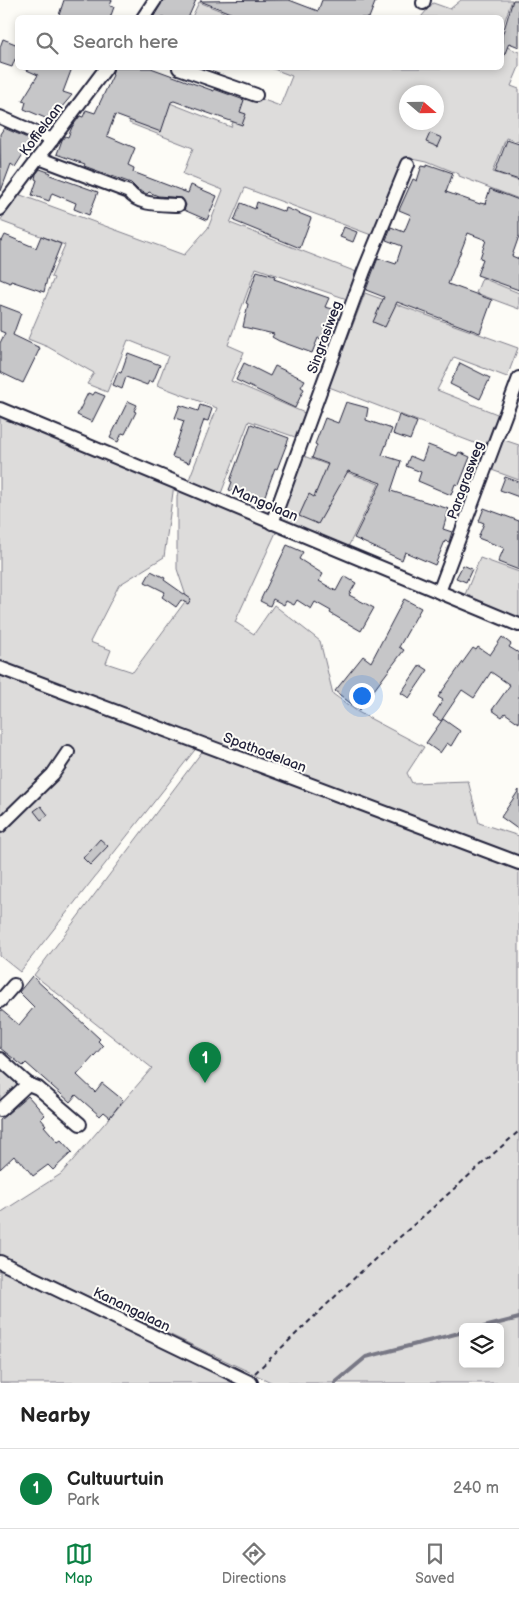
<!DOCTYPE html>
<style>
:root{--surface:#fff;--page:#f2f2f2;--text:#222;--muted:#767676;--line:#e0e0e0;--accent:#0b8043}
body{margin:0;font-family:"Balsamiq Sans",sans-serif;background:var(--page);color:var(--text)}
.controls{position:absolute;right:15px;bottom:15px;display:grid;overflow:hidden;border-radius:8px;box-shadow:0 2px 8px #0003}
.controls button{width:45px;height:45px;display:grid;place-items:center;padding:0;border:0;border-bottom:1px solid var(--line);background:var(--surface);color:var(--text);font:25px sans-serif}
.compass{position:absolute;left:399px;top:85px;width:45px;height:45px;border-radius:50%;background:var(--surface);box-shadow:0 2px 8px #0003;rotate:110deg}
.you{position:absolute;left:361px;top:695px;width:18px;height:18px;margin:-12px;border:4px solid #fff;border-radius:50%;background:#1a73e8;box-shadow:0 0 0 8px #1a73e833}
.badge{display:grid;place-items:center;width:32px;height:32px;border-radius:50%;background:var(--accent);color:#fff;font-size:16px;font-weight:700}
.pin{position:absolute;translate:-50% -41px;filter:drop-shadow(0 1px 2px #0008)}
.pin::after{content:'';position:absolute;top:26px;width:18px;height:15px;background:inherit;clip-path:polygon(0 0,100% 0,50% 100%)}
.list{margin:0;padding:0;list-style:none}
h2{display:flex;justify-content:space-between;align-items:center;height:65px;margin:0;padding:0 20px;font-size:21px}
h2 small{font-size:16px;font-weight:400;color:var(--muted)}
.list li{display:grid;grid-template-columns:32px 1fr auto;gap:15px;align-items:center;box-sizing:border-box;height:80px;padding:0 20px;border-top:1px solid var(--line)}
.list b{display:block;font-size:19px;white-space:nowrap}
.list p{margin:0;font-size:16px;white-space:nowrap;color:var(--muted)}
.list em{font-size:16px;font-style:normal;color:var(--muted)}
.icon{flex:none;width:28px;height:28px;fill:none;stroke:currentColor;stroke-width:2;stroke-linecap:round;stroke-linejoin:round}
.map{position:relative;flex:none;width:519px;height:1383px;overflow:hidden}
.search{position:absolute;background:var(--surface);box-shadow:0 2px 8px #0003;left:15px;right:15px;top:15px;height:55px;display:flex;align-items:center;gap:12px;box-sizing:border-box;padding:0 18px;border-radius:8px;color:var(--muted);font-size:19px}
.sheet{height:145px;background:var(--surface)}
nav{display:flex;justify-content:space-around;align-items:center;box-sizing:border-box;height:70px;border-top:1px solid var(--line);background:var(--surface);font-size:14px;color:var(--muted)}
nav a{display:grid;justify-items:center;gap:2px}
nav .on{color:var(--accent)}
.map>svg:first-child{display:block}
</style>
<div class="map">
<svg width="519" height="1383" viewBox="0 0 519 1383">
<rect width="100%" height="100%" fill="#fdfcf7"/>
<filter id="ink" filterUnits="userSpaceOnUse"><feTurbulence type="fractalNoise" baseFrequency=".02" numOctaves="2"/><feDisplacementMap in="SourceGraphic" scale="10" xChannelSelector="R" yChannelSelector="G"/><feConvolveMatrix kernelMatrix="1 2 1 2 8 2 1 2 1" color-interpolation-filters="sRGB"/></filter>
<g filter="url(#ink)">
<g fill="#dddcdb" stroke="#807f8b" fill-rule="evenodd">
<polygon points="461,0 512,0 502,28 502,18 421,17 433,3 450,9"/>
<polygon points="199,2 236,17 192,17"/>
<path d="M502 45 519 52V67L511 86 519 89V142L506 138 493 172 519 181V199L459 176V174L427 161 408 157 374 236 245 188 230 223 359 273 350 300 256 268 228 345 244 352 231 381 307 414 298 438 249 421 220 496 188 482 217 408 157 385 168 356 128 340 107 392 87 384 94 373 48 347 28 339 54 278 51 277 65 245 0 221 18 194 184 255 208 228 223 190 183 174 193 148 129 123 142 92 231 127 245 93 280 106 292 76 271 68H502ZM406 92H436V122H406Z"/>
<polygon points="482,278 519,293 519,309 476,293"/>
<polygon points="365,293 518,348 507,377 454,357 437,390 502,416 490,449 329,387"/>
<polygon points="0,413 174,485 164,557 119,585 90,642 111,650 106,663 133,672 187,599 177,569 177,497 178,492 181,489 278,528 235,622 254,634 274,605 320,641 333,694 358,712 424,747 407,773 412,783 468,781 479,823 519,836 519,859 0,664"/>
<polygon points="501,439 519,445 519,480 489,469"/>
<polygon points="301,455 379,484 347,549 285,523 281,518 281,510"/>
<polygon points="480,558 519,572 519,620 464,597"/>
<polygon points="0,673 198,746 20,972 0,956 0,830 72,751 64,747 47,773 0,819"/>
<path d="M204 749 519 867V1383H273L0 1255V1213L61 1174 152 1068 34 975ZM463 1327H500V1364H463Z"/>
<polygon points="0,1064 18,1082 19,1088 0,1106"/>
<polygon points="0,1268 236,1383 0,1383"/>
</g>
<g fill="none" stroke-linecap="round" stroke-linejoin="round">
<g stroke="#787885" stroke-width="4">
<polyline points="484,1327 519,1318"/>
<polyline points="335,1383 366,1357 463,1332"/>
</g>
</g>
<g fill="#c6c6c8" stroke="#22223b">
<polygon points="64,0 112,0 110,6 114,7 110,18 58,18"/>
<polygon points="163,0 196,0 188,18 153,18"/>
<polygon points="289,0 318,11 322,0 376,0 369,18 243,18 200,1"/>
<polygon points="513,0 519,0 519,47 509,43 502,61 502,36"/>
<polygon points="3,39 18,45 18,60 15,59 12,67 0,63 0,47"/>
<polygon points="22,68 72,68 63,92 72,95 61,108 56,106 50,120 24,109 26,102 22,101 38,75"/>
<polygon points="114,68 151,68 214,91 214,89 244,100 240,112 246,114 242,125 174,101 171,102 161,132 115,115 107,136 135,148 128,165 134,168 133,172 188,193 191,185 217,196 207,220 184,210 186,205 182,198 158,196 149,192 147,194 138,190 131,183 84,166 85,164 57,154 62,140 65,136 68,137 72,127 80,116 83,117 86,110 95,113 113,75 112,74"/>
<polygon points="4,128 32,140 15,167 11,164 1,191 0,134"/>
<polygon points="430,133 442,138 438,147 426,142"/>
<polygon points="507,140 519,144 519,180 495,172"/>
<polygon points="427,164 453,173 446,192 480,204 480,203 485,204 490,189 519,200 519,236 512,256 519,259 519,290 477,275 483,259 480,258 486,240 468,233 448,284 492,300 480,333 397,302 385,327 373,322 384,297 366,290 378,258 396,264 402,246 386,240 391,227 404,232 411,215 399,210 413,179 417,181 422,165 427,166"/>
<polygon points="40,169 51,173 50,175 98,192 89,215 74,209 76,203 52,193 49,201 32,195 37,180 35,179 36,174"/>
<polygon points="257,202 285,212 286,208 311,218 300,248 234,221 241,203 255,209"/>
<polygon points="344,227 357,232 353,242 340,237"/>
<polygon points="5,235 36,248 41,236 61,244 47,279 44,292 11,281 10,283 0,279 0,240 2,241"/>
<polygon points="257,271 275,276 274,279 329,298 325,307 333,309 322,339 318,338 312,353 279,341 272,337 274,334 243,327 248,304 246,303"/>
<polygon points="0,305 21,313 13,335 40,348 23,383 0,372 0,343 5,333 0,331"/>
<polygon points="128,353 160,365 153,382 149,381 147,385 126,377 122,389 113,385 118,372 121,373"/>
<polygon points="244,363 270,376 275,366 305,380 301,387 304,389 295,408 236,380"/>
<polygon points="460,363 490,378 480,399 450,384"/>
<polygon points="95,392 105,396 92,422 77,415 88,393 93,395"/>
<polygon points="128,401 137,405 134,411 136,412 125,434 122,433 118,442 110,438"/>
<polygon points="346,402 368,408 366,420 392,429 382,455 401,461 391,491 449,509 443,529 452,532 449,542 445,541 435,565 405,552 402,560 354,538 381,483 348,471 318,524 299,516 309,494 314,497 328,464 312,458 317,445 315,444 325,418 338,423"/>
<polygon points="180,405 198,411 200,405 212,409 208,421 204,420 189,463 172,457 184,421 175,418"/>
<polygon points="399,415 417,422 410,440 393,434"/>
<polygon points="251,424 289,438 277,469 275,468 263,501 229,490 232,482 230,481"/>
<polygon points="428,445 457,456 459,452 470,457 459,485 455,484 451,495 418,481 421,472 406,466 410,456 422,461"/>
<polygon points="505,477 519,482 519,497 500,490"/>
<polygon points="484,508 519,521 519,570 498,562 504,548 478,538 484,523 479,521"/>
<polygon points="287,545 303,552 299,559 323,574 319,581 336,591 344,576 356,583 349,595 374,608 361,631 330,613 331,611 315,602 311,609 297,600 294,605 286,601 284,605 273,599 270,606 260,601"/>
<polygon points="463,565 472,569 466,582 456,578"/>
<polygon points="151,571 165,578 164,580 191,599 188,604 181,600 176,607 162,597 165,592 145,582"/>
<polygon points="404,599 421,608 399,647 404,650 359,710 335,691 363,656 371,662"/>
<polygon points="502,637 511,644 509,647 519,653 519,723 505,713 502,717 492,710 510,685 491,672 474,698 462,690 441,721 433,716 443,700 438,697 473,648 476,650 478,647 490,655"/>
<polygon points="420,665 428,670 409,698 401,693"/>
<polygon points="443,719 460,731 451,746 447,743 440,753 426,743"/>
<polygon points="519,790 519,830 501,817"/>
<polygon points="41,806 48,815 41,820 34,811"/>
<polygon points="100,839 108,846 90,865 83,858"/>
<polygon points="32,976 100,1039 98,1041 103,1046 77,1075 95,1092 102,1083 123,1100 110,1117 104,1112 100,1116 76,1095 70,1102 26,1063 23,1066 0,1048 0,1009 19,1025 34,1007 19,992"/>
<polygon points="28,1096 45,1115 41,1119 46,1125 44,1126 58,1142 61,1140 72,1152 53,1170 48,1165 33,1176 19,1159 17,1160 14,1156 0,1169 0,1120"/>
</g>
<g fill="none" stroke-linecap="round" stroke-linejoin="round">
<g stroke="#22223b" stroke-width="16">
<g id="minor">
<polyline points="423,3 424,0"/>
<polyline points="143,18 155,0"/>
<polyline points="179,68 256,95"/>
<polyline points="0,117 52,140"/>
<path d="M39 158 129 192C139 206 162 204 178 205"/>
<polyline points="0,209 106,68"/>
<polyline points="0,409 519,625"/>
<polyline points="272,523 364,271 408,164"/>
<polyline points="439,592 519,378"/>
<polyline points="0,668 519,863"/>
<polyline points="0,826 53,774 68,752"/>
<polyline points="0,1001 14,985"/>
<polyline points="0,1059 28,1084 0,1110"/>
<polyline points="28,1084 38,1088 80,1124"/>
<polyline points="0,1262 251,1383"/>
</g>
</g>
<polyline stroke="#22223b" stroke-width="2" stroke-dasharray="5 4" stroke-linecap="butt" points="255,1373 365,1268 519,1131"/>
<use href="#minor" stroke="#fdfcf7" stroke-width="12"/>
</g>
</g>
<g text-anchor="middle" stroke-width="4" stroke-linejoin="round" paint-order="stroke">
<g font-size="14" fill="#22223b" stroke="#fdfcf7">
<text transform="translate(41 129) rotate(-53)" y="5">Koffielaan</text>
<text transform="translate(324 337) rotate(-70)" y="5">Singrasiweg</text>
<text transform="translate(465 480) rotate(-70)" y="5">Paragrasweg</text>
<text transform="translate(265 503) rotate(23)" y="5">Mangolaan</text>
<text transform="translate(265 752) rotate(21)" y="5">Spathodelaan</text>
<text transform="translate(132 1309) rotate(26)" y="5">Kanangalaan</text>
</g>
</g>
</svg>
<div class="controls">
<button><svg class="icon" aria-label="layers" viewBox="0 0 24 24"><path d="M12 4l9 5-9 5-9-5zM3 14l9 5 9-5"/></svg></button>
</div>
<svg class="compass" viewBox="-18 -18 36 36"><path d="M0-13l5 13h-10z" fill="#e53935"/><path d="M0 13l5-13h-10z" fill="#767676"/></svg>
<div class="you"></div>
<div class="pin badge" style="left:205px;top:1083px">1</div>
<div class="search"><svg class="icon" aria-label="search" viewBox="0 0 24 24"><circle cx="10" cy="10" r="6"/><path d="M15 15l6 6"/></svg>Search here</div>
</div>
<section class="sheet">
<h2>Nearby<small></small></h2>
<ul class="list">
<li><span class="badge">1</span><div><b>Cultuurtuin</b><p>Park</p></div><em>240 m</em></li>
</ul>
</section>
<nav>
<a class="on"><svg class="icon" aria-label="map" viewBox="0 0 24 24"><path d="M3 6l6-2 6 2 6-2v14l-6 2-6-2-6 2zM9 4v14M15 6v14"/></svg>Map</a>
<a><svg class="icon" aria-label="directions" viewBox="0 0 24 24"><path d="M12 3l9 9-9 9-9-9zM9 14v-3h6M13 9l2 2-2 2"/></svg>Directions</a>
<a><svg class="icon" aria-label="saved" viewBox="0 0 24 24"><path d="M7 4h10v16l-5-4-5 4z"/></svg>Saved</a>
</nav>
